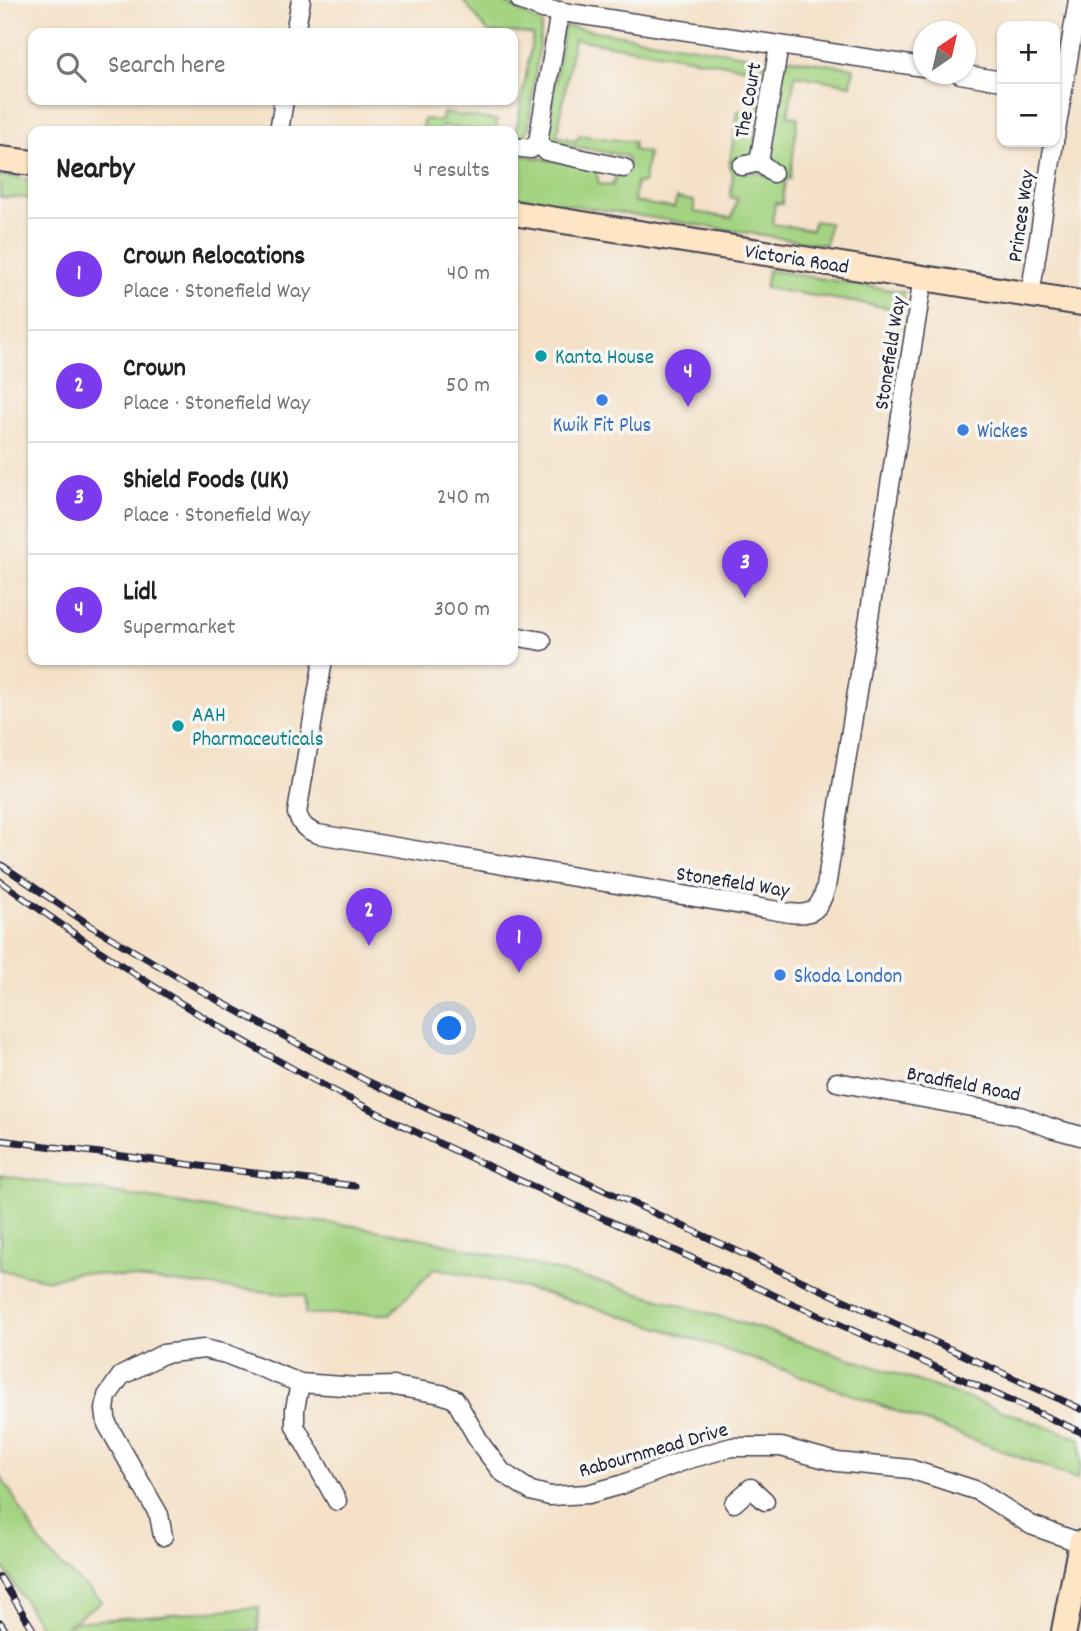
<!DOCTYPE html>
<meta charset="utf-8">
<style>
:root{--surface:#fff;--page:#f6f6f6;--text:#222;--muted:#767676;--line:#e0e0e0;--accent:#7c3aed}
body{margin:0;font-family:Dekko,sans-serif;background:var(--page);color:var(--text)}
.controls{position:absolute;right:21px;top:21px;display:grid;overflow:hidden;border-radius:14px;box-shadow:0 2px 5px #0004}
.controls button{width:63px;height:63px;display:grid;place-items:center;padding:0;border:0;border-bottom:2px solid var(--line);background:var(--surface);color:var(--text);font:35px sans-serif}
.compass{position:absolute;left:913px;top:21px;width:63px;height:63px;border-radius:50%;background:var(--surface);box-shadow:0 2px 5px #0004;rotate:34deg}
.you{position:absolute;left:450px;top:1029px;width:24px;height:24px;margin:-18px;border:5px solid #fff;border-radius:50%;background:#1a73e8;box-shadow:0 0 0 10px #1a73e833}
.badge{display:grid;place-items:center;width:46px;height:46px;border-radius:50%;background:var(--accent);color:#fff;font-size:23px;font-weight:700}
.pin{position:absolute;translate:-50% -58px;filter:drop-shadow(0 2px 4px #0008)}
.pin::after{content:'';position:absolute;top:37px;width:24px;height:21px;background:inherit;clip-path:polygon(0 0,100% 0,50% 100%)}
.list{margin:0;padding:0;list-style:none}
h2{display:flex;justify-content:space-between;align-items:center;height:91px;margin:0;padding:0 28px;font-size:30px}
h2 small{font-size:23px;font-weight:400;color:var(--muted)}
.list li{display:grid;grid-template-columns:46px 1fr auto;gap:21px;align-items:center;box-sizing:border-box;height:112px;padding:0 28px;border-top:2px solid var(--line)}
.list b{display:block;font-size:26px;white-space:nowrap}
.list p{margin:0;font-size:23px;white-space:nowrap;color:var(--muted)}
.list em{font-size:23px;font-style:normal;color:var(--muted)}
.icon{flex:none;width:38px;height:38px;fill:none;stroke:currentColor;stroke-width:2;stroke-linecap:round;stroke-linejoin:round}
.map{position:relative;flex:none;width:1081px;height:1631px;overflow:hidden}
.search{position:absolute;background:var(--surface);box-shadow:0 2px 5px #0004;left:28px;top:28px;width:490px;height:77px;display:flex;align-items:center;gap:18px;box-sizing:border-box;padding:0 24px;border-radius:14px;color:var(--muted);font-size:26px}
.panel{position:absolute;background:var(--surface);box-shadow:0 2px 5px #0004;left:28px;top:126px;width:490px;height:539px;border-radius:14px}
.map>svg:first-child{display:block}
</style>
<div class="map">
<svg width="1081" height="1631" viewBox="0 0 1081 1631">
<rect width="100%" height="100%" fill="#f6f6f2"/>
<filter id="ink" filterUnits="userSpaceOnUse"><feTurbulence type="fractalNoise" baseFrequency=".0143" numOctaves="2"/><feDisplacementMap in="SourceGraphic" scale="14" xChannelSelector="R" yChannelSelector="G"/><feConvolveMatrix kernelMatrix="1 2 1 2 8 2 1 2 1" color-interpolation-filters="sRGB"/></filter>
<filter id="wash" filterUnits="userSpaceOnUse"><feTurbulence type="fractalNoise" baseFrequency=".00686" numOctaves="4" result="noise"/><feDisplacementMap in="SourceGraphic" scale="28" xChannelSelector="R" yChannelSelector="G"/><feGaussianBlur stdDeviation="1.57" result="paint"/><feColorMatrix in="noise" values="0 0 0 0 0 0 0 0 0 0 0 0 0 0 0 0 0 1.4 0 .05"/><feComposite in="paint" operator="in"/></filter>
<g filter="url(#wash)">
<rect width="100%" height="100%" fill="#f4e1c8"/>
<g fill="#a4d482" stroke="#637b5e" stroke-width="2" fill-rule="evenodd">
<polygon points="463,0 500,0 542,24 528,131 522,137 513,135 513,132 516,132 533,35 514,32 489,33"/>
<path d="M564 26 764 58 753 155 745 173 757 172 769 177 778 166 768 157 784 58 854 68 851 85 795 75 788 115 798 118 790 179 785 180 782 204 775 203 772 224 812 230 814 221 829 223 826 245 513 196V154L595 167 599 184 612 186 615 178 629 165 626 156 551 142 546 136ZM574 39 755 69 750 109 738 111 729 166 733 175 730 197 737 199 732 218 694 212V201L677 198 674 208 634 202 636 183 644 182 648 153 633 150 634 142 579 135 577 141 557 136Z"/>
<polygon points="443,113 497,120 496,129 507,131 482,131 442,126 440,131 421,131 424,119 442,121"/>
<polygon points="0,175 33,180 33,198 0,197"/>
<polygon points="768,270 904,292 903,310 765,288"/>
<path d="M0 1175 240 1213 355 1226 430 1240 526 1263 612 1285 762 1329 941 1389 1081 1439V1465L1077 1479C974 1440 871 1401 767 1364 658 1326 548 1290 435 1268L390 1314H305V1296L78 1272 49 1280 0 1270Z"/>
<path d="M0 1476C16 1497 26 1522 41 1543 57 1565 81 1582 102 1601L72 1622 259 1607 258 1631H75L70 1623 67 1625 71 1631H43L0 1562Z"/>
</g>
</g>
<g filter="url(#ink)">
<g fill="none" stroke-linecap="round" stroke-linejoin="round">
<g stroke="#423f50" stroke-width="21">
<g id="street">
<polyline points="520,0 543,9 923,67"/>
<polyline points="295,33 301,0"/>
<polyline points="960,74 1002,81"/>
<polyline points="279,131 284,100"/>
<polyline points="1055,137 1078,0"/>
<polyline points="538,142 560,11"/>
<polyline points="513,147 531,149 538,142 546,151 624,168"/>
<polyline points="759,162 779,46"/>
<polyline points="742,166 759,162 773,173"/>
<polyline points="1030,296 1054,142"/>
<polyline points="513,636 542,641"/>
<path d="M323 660 297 813C301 825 306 830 318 834L790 913C813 916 820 909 826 887L923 278"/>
<polyline points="837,1082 1020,1116 1051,1128 1081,1136"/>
<polyline points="300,1383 295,1409 295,1426 337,1501"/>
<polyline points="734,1503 751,1488 765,1501"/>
<polyline points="163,1536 159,1515 107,1424 105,1410 107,1396 121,1376 163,1354 204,1349 226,1354 300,1383 357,1387 394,1386 441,1394 455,1399 482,1446 502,1472 531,1491 550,1496 588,1494 621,1485 686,1460 732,1447 781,1447 837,1462 910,1469 978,1491 1031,1525 1081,1543"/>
</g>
</g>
<g stroke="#423f50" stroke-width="28">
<g id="secondary">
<polyline points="0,159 33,163"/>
<polyline points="513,213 1081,303"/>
<polyline points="1064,1631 1081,1543"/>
</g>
</g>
<use href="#street" stroke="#fff" stroke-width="18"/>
<use href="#secondary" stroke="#fde5c5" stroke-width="24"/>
<g stroke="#22223b" stroke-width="7">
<g id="rail">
<polyline points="0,864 91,926 219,1001 367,1081 1081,1409"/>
<path d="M0 881C92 948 188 1011 288 1066 409 1133 537 1188 663 1245 802 1308 941 1370 1081 1432"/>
<polyline points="0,1140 355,1186"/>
<polyline points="0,1577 34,1631"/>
<polyline points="0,1622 6,1631"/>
</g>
</g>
<use href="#rail" stroke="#f6f6f2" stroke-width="4.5" stroke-dasharray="13" stroke-linecap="butt"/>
</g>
</g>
<g fill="#0f9aa8" stroke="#f6f6f2" stroke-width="2.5">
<circle cx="541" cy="356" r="7"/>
<circle cx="178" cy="726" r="7"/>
</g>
<g fill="#3f7fe0" stroke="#f6f6f2" stroke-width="2.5">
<circle cx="602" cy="400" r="7"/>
<circle cx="963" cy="430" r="7"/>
<circle cx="780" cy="975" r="7"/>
</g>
<g text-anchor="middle" stroke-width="7" stroke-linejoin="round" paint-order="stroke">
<g font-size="21" fill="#22223b" stroke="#f6f6f2">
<text transform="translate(747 100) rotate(-80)" y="7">The Court</text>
<text transform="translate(1020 216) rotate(-82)" y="7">Princes Way</text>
<text transform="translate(797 258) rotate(9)" y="7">Victoria Road</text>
<text transform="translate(889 353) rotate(-81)" y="7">Stonefield Way</text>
<text transform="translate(733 881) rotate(9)" y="7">Stonefield Way</text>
<text transform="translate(964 1083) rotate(11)" y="7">Bradfield Road</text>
<text transform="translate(653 1449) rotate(-16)" y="7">Rabournmead Drive</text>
</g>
<g font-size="21" fill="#0d838f" stroke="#f6f6f2" text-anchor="start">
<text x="555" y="363">Kanta House</text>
<text x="192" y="721">AAH<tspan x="192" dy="24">Pharmaceuticals</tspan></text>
</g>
<g font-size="21" fill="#366cbe" stroke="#f6f6f2" text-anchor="start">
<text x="602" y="431" text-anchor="middle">Kwik Fit Plus</text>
<text x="977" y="437">Wickes</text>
<text x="794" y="982">Skoda London</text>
</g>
</g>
</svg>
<div class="controls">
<button>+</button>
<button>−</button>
</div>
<svg class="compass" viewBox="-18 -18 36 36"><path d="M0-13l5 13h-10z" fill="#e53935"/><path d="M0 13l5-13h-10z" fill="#767676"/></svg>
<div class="you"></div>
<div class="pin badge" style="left:519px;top:973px">1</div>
<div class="pin badge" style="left:369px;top:946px">2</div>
<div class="pin badge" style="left:745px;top:598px">3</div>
<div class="pin badge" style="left:688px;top:407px">4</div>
<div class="search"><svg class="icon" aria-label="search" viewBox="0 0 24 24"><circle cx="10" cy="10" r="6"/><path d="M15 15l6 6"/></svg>Search here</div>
<section class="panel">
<h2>Nearby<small>4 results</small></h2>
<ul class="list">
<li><span class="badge">1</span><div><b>Crown Relocations</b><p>Place · Stonefield Way</p></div><em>40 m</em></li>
<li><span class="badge">2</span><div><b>Crown</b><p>Place · Stonefield Way</p></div><em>50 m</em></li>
<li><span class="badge">3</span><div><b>Shield Foods (UK)</b><p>Place · Stonefield Way</p></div><em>240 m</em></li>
<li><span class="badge">4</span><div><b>Lidl</b><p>Supermarket</p></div><em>300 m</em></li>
</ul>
</section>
</div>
